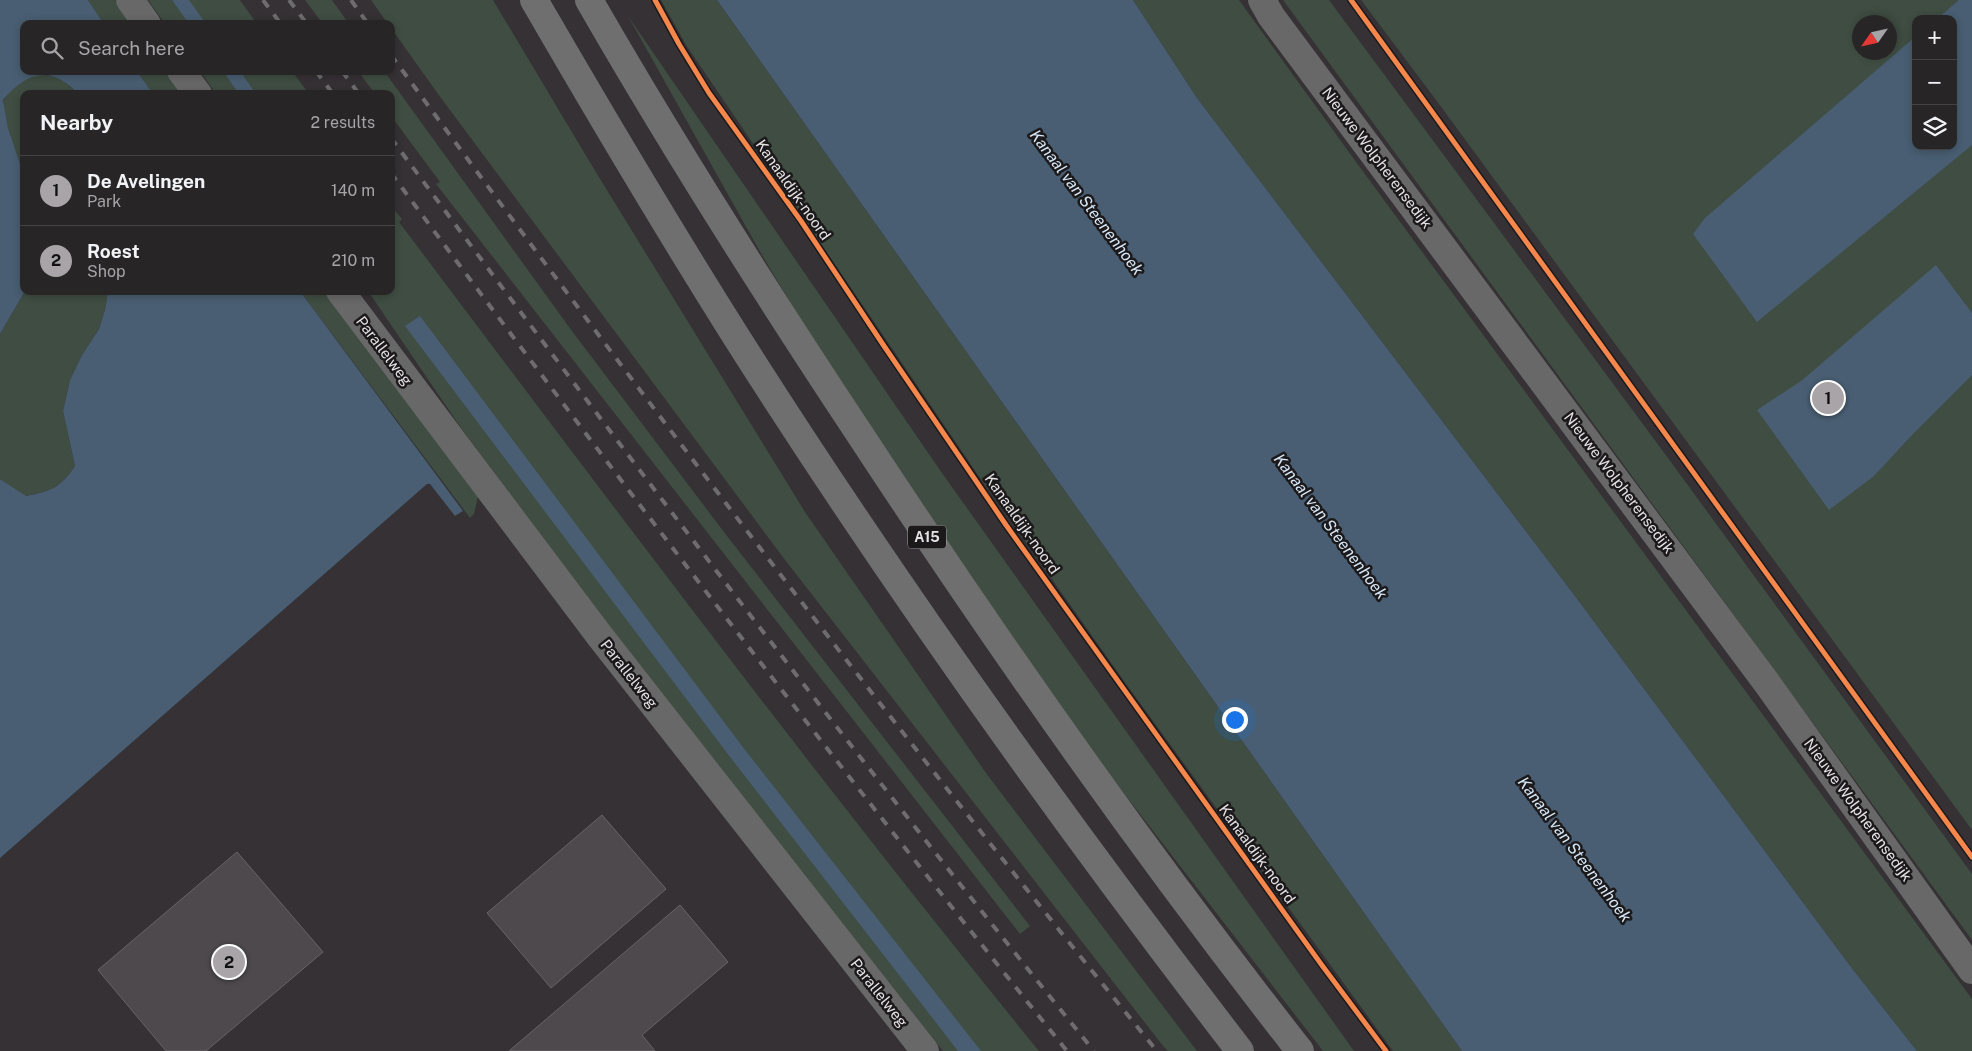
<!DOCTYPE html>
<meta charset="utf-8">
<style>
:root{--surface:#282527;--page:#343133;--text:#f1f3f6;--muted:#a5a5a7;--line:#444244;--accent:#a8a4a7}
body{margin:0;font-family:"Public Sans",sans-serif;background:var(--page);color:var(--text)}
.controls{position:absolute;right:15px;top:15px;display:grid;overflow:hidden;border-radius:10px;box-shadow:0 2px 8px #0003}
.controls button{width:45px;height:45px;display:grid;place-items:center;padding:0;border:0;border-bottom:1px solid var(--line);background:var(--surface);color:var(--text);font:25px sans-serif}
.compass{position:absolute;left:1852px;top:15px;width:45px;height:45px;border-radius:50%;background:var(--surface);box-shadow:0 2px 8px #0003;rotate:236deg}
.you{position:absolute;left:1234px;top:719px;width:18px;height:18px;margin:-12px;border:4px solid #fff;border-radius:50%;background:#1a73e8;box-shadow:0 0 0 8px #1a73e833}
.badge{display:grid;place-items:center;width:32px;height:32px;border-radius:50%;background:var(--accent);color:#111;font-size:16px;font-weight:700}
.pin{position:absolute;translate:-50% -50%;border:2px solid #fff;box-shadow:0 1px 5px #0006}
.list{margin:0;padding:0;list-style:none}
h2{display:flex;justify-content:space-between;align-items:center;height:65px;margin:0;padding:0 20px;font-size:21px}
h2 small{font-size:16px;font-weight:400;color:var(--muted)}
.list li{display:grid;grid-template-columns:32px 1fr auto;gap:15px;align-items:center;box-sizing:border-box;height:70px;padding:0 20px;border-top:1px solid var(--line)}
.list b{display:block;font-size:19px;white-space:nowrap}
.list p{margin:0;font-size:16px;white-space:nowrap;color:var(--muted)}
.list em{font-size:16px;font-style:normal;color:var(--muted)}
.icon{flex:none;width:28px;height:28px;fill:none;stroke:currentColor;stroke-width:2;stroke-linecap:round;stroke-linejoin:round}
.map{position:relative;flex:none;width:1972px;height:1051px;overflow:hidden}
.search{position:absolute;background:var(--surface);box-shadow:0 2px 8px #0003;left:20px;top:20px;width:375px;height:55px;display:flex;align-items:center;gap:12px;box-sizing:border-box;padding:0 18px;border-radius:10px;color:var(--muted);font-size:19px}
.panel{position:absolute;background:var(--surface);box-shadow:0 2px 8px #0003;left:20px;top:90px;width:375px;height:205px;border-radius:10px}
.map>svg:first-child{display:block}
</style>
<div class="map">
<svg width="1972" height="1051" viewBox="0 0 1972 1051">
<rect width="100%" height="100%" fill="#353134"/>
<g fill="#3f4d42" fill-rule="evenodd">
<polygon points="88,0 115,0 132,24 104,24"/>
<polygon points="148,0 240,0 257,24 165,24"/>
<polygon points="305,0 332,0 349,24 323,24"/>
<polygon points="371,0 493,0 594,169 805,512 986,773 1197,1051 1168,1051 1163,1046 782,556 438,94 391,28 391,24 388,24"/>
<polygon points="661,0 717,0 1462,1051 1393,1051 1129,688 978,475 686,45"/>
<polygon points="1133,0 1239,0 1359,166 1972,999 1972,1051 1917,1051 1851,967 1575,596 1197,98"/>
<polygon points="1283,0 1329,0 1668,458 1972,874 1972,940"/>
<path d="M1361 0H1972V830L1436 100ZM1916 19H1953V146H1916ZM1860 22H1890V52H1860Z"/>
<polygon points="628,16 942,473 1354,1051 1323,1051 1085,743 1028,662 825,360 763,257"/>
<polygon points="137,71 167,71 184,94 153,94"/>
<polygon points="200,71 292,71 309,94 216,94"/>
<polygon points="358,71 384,71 572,331 724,532 1030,926 1020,934 436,184 440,182 391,116 391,94 375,94"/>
<polygon points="35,74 59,77 78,94 24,94 24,175 8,128 3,101 14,86"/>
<path d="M391 206 402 219 399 222C609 501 818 780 1039 1051H943L614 635 459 425 368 291H391Z"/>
<path d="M25 291H108L105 310 99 329 82 355 70 380 63 411 75 466C60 488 51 491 25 496L0 479V334Z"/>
<polygon points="300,291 329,291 479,492 474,514 470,518"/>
</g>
<g fill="#495e72">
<path d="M0 0H88L104 24H24V71H137L153 94H78C51 64 26 72 3 100L8 128 24 175V291H25L0 334Z"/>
<polygon points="172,0 189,0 206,24 189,24"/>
<polygon points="717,0 1133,0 1197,98 1575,596 1851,967 1917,1051 1462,1051"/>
<polygon points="1959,0 1972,0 1972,145 1757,322 1693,234 1705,218 1916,36 1916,146 1953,146 1953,19 1937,19"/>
<polygon points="223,71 240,71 256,94 239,94"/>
<polygon points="1936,265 1972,313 1972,375 1912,435 1874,476 1829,510 1757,410 1801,381 1821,364"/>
<path d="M108 291H300L463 511 455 516 430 484H427L0 858V479L26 496C51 491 60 488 75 466L63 411 70 380 82 355 99 329 105 310Z"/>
<polygon points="420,316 742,746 981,1051 958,1051 727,753 405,326"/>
</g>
<g fill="#4d494c" stroke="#686467">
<polygon points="602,815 666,889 551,988 487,913"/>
<polygon points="237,852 323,952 206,1051 166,1051 98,970"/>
<polygon points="680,905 728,962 642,1035 655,1051 509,1051"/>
</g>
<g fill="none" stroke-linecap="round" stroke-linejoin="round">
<g stroke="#696868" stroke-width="28">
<polyline points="130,0 147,24"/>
<polyline points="181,71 198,94"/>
<polyline points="340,291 599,635 925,1051"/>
</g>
<polyline stroke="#696868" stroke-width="28" points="1262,0 1271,16 1769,686 1972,970"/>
<g stroke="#706f70" stroke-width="28">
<path d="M534 0C600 114 667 227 737 338 893 584 1063 821 1240 1051"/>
<path d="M589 0C674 148 765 291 859 433 998 645 1144 852 1300 1051"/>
</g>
<g stroke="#6f6c6e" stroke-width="4" stroke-dasharray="9 9" stroke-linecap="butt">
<polyline points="263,0 281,24"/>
<polyline points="289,0 307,24"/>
<polyline points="351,0 368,24"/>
<path d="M391 55C639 393 892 726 1157 1051"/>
<polyline points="316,71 333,94"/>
<polyline points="342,71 359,94"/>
<path d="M391 138C620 447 852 753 1094 1051"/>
<path d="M391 173C611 470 835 764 1067 1051"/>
</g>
<g stroke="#1c191b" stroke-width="8">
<g id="cycleway">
<polyline points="655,0 679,44 709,93 801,221 884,346 1006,525 1321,964 1386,1051"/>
<polyline points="1351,0 1972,857"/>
</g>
</g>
<use href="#cycleway" stroke="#f5874c" stroke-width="5"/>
</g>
<g text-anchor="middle" stroke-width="5" stroke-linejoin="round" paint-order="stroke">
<rect fill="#1c191b" stroke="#a9a6a8" stroke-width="1" x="908" y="525.5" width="38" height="23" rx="4"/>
<g font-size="14" font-weight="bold" fill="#e6e2e5">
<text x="927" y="542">A15</text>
</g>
<g font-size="15" fill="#e6e2e5" stroke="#1c191b">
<text transform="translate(1377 158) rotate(53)" y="5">Nieuwe Wolpherensedijk</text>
<text transform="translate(793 190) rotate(55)" y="5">Kanaaldijk-noord</text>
<text transform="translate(384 351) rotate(53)" y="5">Parallelweg</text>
<text transform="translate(1619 483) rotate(53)" y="5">Nieuwe Wolpherensedijk</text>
<text transform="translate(1022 524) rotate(55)" y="5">Kanaaldijk-noord</text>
<text transform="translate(629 674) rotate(52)" y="5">Parallelweg</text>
<text transform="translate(1858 810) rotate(54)" y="5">Nieuwe Wolpherensedijk</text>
<text transform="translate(1257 854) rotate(54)" y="5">Kanaaldijk-noord</text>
<text transform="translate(879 993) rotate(52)" y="5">Parallelweg</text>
</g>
<g font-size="16" font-style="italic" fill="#d5e7f7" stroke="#1c191b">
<text transform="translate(1087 202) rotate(53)" y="6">Kanaal van Steenenhoek</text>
<text transform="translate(1331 526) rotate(53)" y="6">Kanaal van Steenenhoek</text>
<text transform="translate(1575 849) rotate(53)" y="6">Kanaal van Steenenhoek</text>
</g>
</g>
</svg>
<div class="controls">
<button>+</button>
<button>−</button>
<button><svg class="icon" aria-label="layers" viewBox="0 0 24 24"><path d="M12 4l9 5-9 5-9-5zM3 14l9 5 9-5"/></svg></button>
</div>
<svg class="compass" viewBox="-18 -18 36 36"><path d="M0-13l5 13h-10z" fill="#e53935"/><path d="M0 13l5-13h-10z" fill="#a5a5a7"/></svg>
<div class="you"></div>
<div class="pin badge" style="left:1828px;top:398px">1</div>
<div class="pin badge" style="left:229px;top:962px">2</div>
<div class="search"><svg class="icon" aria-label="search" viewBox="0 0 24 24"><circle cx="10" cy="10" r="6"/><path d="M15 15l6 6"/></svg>Search here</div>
<section class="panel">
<h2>Nearby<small>2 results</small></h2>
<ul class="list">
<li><span class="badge">1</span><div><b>De Avelingen</b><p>Park</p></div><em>140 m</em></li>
<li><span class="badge">2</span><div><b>Roest</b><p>Shop</p></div><em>210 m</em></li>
</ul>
</section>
</div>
